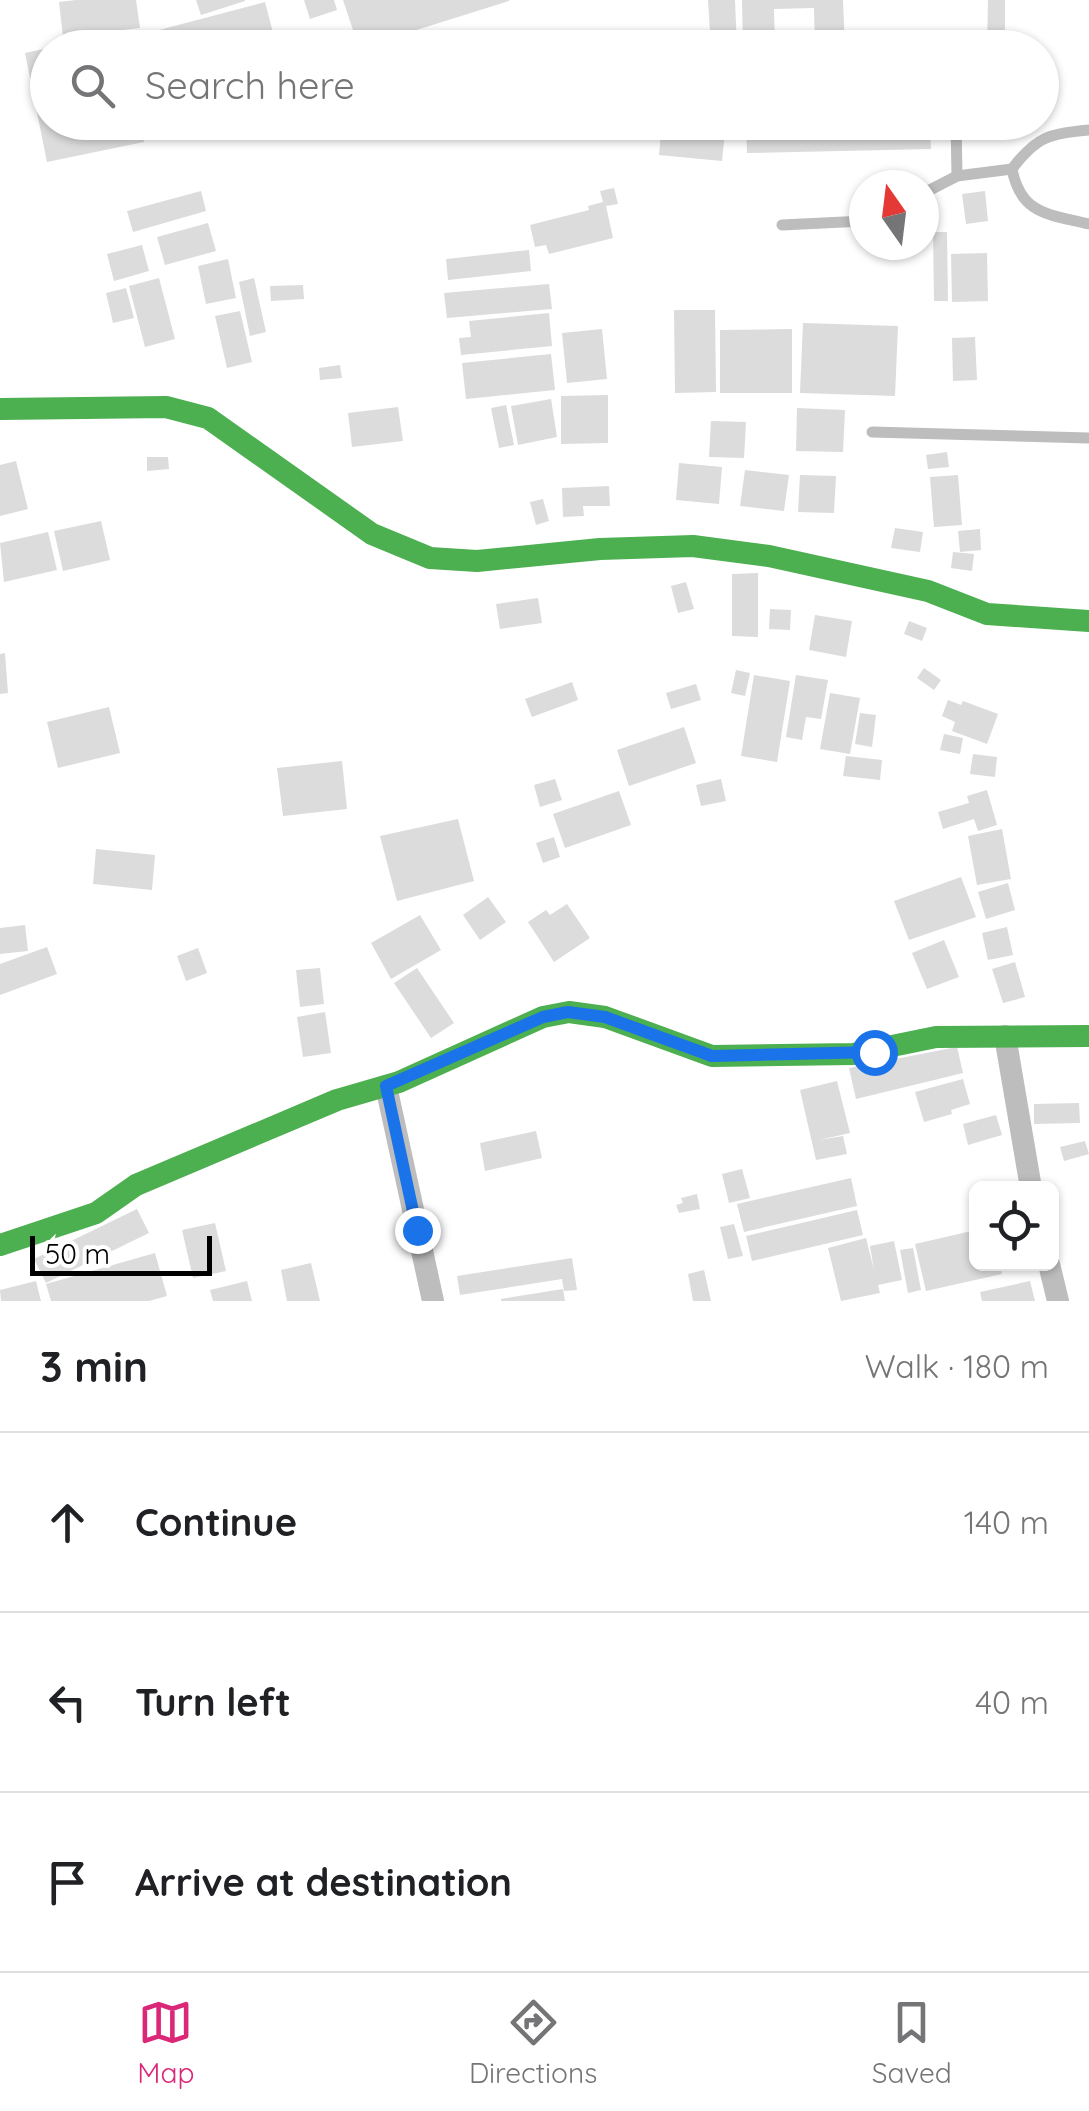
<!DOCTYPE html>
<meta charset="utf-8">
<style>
:root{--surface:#fff;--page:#f6f6f6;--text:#202124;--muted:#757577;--line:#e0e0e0;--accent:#db2777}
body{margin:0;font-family:Quicksand,sans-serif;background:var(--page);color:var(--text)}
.controls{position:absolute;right:30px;bottom:30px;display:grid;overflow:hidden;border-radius:15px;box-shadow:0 2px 8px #0004}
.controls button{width:90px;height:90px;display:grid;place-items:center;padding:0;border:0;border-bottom:2px solid var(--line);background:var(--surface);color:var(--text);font:50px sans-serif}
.compass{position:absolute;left:849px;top:170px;width:90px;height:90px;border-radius:50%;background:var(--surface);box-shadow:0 2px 8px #0004;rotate:346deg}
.scale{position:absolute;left:30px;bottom:25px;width:182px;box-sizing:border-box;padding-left:10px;border:5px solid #000;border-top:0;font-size:28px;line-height:35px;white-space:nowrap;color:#000;-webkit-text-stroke:8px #fff;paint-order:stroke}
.stop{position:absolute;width:30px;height:30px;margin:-22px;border:8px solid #1a73e8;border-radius:50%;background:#fff}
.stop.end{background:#1a73e8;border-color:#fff;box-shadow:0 2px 10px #0008}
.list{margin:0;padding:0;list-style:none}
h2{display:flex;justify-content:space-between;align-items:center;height:130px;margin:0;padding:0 40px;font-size:42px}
h2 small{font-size:32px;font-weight:400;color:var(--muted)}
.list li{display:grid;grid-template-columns:65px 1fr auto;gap:30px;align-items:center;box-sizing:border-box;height:180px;padding:0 40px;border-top:2px solid var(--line)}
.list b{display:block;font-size:38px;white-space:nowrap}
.list em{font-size:32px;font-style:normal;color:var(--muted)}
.icon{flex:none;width:55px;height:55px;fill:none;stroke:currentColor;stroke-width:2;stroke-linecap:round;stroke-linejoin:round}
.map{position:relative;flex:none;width:1089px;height:1301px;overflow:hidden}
.search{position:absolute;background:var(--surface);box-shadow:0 2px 8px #0004;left:30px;right:30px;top:30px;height:110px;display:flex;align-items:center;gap:25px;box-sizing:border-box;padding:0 35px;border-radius:55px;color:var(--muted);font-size:38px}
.sheet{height:670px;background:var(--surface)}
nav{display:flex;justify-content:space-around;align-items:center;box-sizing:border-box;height:140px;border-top:2px solid var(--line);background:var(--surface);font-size:28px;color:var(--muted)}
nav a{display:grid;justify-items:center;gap:5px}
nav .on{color:var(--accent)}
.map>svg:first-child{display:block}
</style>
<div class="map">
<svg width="1089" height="1301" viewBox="0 0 1089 1301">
<rect width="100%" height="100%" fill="#fff"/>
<g fill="#dcdcdc">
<polygon points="76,0 136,0 140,28 63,37 59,2"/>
<polygon points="196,0 245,0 245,1 201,15"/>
<polygon points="304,0 334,0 337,10 310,19"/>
<polygon points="343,0 509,0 509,1 359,48"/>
<polygon points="708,0 735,0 737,48 711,48"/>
<polygon points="742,0 843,0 845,48 815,48 814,8 774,9 775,48 743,48"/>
<polygon points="988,0 1005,0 1005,48 987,48"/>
<polygon points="265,2 277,48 147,48 144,34"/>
<polygon points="122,33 125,48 61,48 61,46"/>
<polygon points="48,48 48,122 140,122 144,142 47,162 25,53"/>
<polygon points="167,122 225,122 225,124 171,138"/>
<polygon points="662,122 726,122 722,161 659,155"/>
<polygon points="746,122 948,122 948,130 930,130 931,149 747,153"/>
<polygon points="614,188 618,204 606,206 613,238 549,254 546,245 535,247 530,225 589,210 588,206 603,202 600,191"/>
<polygon points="201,191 206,211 133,232 127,211"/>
<polygon points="985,191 988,221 966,224 962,194"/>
<polygon points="208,223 216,251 165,265 157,237"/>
<polygon points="933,232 947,232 948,301 934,301"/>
<polygon points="142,245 149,271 114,281 107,254"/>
<polygon points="529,250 531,271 448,280 446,259"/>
<polygon points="987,253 988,301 952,302 951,254"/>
<polygon points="228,259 236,298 206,304 198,266"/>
<polygon points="159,278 175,339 145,347 129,286"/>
<polygon points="254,278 266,332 250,336 239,282"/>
<polygon points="549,284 552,309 447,318 444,293"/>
<polygon points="303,285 304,299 271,301 270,286"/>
<polygon points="126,288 134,318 113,323 106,293"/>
<polygon points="674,310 715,310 716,392 675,393"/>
<polygon points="240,311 252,362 227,368 215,316"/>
<polygon points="549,313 552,346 461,355 459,338 471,337 469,321"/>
<polygon points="803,323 898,326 895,396 800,393"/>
<polygon points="602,329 607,379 567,383 562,333"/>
<polygon points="792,329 792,393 720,393 720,330"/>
<polygon points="975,337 977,380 953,381 952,338"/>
<polygon points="551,354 555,390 466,399 462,363"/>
<polygon points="340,365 342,378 320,380 319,368"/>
<polygon points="608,395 608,443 561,444 561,396"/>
<polygon points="551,399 557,437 518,445 511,406"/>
<polygon points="506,405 514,445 499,448 491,408"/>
<polygon points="398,407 403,441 352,447 348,413"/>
<polygon points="797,408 845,410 843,452 796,451"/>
<polygon points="711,421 746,422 744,458 709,457"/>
<polygon points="947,452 949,467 928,469 926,455"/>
<polygon points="147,457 168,457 169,469 147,471"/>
<polygon points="16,461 28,509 0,516 0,465"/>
<polygon points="679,463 722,467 719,504 676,500"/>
<polygon points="745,470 789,475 784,511 740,506"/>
<polygon points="800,475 836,476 834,513 798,512"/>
<polygon points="958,475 962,525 934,527 930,477"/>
<polygon points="609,486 610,506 583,506 584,516 563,517 562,488"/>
<polygon points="543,499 549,521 536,525 530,502"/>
<polygon points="101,521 110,560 63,571 54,531"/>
<polygon points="895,528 923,532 920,552 891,548"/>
<polygon points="980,529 981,550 960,552 958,531"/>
<polygon points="48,532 57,570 4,582 0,543"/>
<polygon points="953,552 974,554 972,571 951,568"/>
<polygon points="758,573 758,637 732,636 732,574"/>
<polygon points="686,582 694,609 678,613 671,586"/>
<polygon points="538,598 542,623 500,629 496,604"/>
<polygon points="770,609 791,610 790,630 769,629"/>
<polygon points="815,615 852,621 846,657 809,650"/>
<polygon points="909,621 927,628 922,641 904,634"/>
<polygon points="5,653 8,693 0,694 0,654"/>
<polygon points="924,668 941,680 934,690 917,678"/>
<polygon points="736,670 750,673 745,696 731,693"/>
<polygon points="754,675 790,681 777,762 741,756"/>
<polygon points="796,675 828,680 821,719 806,717 802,740 786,737"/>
<polygon points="572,682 578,700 532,717 525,699"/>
<polygon points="696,684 701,700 671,709 666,693"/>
<polygon points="830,693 860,698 850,754 820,749"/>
<polygon points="948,700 961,705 963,701 998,714 987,744 952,731 955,722 942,716"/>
<polygon points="109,707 120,753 58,768 47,722"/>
<polygon points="860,713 876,715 872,747 855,744"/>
<polygon points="684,727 696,763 629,786 617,750"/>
<polygon points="944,734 963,738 960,754 940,750"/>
<polygon points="973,754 997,757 995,777 970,774"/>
<polygon points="846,756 882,760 880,780 843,776"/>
<polygon points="342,761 347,809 283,816 277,768"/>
<polygon points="555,779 562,800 540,807 534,785"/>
<polygon points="721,779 726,801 701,806 696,785"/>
<polygon points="987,790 997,825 978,831 974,819 943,829 938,812 969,803 967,796"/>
<polygon points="619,791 631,825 565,848 553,814"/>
<polygon points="458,819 474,881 397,901 380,836"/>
<polygon points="1002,829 1011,879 977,885 968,836"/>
<polygon points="554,837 560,857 543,863 536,843"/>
<polygon points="96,849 155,855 152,890 93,884"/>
<polygon points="961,877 976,917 909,940 894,901"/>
<polygon points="1008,883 1015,910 986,919 978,892"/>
<polygon points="488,897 506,922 480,940 463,915"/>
<polygon points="567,904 590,938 554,962 528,922 546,910 550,915"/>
<polygon points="420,915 441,950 391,979 371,943"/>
<polygon points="25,925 28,951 0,954 0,928"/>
<polygon points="1007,927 1013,955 988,960 982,933"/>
<polygon points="944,940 959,977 927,989 912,953"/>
<polygon points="47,947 57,974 0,995 0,964"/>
<polygon points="198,948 207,973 186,981 177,956"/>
<polygon points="1015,962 1025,997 1003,1003 992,969"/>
<polygon points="320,968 324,1004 300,1007 296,970"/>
<polygon points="417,968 454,1023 431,1038 394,983"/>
<polygon points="325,1012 331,1053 303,1057 297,1017"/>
<polygon points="957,1047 963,1073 856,1099 849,1068"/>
<polygon points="963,1079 970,1104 951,1110 952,1114 924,1122 915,1092"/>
<polygon points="837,1081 850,1133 819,1140 843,1136 847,1154 816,1160 800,1090"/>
<polygon points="1079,1103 1080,1123 1034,1124 1034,1104"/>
<polygon points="996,1115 1002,1135 968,1145 963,1124"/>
<polygon points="536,1131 542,1158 485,1171 480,1143"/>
<polygon points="1085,1141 1089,1154 1064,1161 1060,1147"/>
<polygon points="742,1169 750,1198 729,1203 722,1174"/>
<polygon points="851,1178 857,1206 744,1232 737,1204"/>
<polygon points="697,1194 700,1209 679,1213 676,1205 683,1203 681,1198"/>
<polygon points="137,1209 149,1233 46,1283 34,1259"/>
<polygon points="857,1210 863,1235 752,1261 746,1236"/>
<polygon points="215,1223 226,1271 193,1278 182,1230"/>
<polygon points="734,1224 743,1256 728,1259 720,1227"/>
<polygon points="976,1230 976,1264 1000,1264 1002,1274 926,1291 915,1244"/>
<polygon points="866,1238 874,1270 870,1246 894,1241 902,1280 878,1285 880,1293 841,1301 828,1248"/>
<polygon points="913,1248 921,1290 908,1293 900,1250"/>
<polygon points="155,1253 167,1296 149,1301 51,1301 46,1284"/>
<polygon points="572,1258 577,1290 564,1291 562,1279 460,1295 457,1276"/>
<polygon points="311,1263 320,1301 287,1301 281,1270"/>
<polygon points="704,1270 711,1301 693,1301 688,1274"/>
<polygon points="36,1281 41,1301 1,1301 0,1290"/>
<polygon points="247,1281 252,1301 213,1301 210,1290"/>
<polygon points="1030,1281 1035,1301 982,1301 980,1292"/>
<polygon points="563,1289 565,1301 501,1301 501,1299"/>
</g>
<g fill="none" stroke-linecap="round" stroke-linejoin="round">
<g stroke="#bdbdbd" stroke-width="11">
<polyline points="956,122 957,176"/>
<path d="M1089 130C1049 134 1037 136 1012 169 1021 215 1049 214 1089 224"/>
<polyline points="924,193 957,176 1012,169"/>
<polyline points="782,225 864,221"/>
<polyline points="872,432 1089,438"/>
</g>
<g stroke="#bdbdbd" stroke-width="22">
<polyline points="1005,1036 1031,1188"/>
<polyline points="386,1086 433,1301"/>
<polyline points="1049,1264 1058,1301"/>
</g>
<g stroke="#4caf50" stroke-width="22">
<polyline points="0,409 166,407 208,418 372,534 430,558 477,561 600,549 693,546 769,556 928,591 987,614 1089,621"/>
<polyline points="0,1245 96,1213 136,1185 337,1100 399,1082 543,1017 569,1012 605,1017 712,1056 853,1054 936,1037 1089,1036"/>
</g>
</g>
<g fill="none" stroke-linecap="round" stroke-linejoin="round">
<polyline stroke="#1a73e8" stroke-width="12" points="417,1230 386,1086 543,1017 568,1012 605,1017 712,1056 874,1052"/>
</g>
</svg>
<div class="controls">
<button><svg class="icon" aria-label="locate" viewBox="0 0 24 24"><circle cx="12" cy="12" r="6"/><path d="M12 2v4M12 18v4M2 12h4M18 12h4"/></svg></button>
</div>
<svg class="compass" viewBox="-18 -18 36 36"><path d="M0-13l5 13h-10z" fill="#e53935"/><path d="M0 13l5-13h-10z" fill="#757577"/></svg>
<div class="scale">50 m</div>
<div class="stop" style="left:874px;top:1052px"></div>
<div class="stop end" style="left:417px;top:1230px"></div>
<div class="search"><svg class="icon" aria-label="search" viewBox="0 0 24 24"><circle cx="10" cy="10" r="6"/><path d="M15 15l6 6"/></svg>Search here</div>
</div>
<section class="sheet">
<h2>3 min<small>Walk · 180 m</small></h2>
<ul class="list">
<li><svg class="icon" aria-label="ahead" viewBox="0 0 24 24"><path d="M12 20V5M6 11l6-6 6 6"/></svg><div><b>Continue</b></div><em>140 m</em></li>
<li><svg class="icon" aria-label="left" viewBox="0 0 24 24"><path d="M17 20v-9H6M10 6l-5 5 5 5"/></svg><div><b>Turn left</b></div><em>40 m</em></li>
<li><svg class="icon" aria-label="arrive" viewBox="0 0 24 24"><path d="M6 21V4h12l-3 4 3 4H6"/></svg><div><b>Arrive at destination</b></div></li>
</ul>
</section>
<nav>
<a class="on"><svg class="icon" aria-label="map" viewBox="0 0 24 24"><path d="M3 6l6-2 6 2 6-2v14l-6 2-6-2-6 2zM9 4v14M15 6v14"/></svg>Map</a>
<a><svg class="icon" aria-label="directions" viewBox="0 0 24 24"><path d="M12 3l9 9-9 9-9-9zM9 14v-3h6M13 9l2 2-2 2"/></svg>Directions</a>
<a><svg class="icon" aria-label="saved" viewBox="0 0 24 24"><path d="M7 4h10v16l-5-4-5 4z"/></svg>Saved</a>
</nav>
